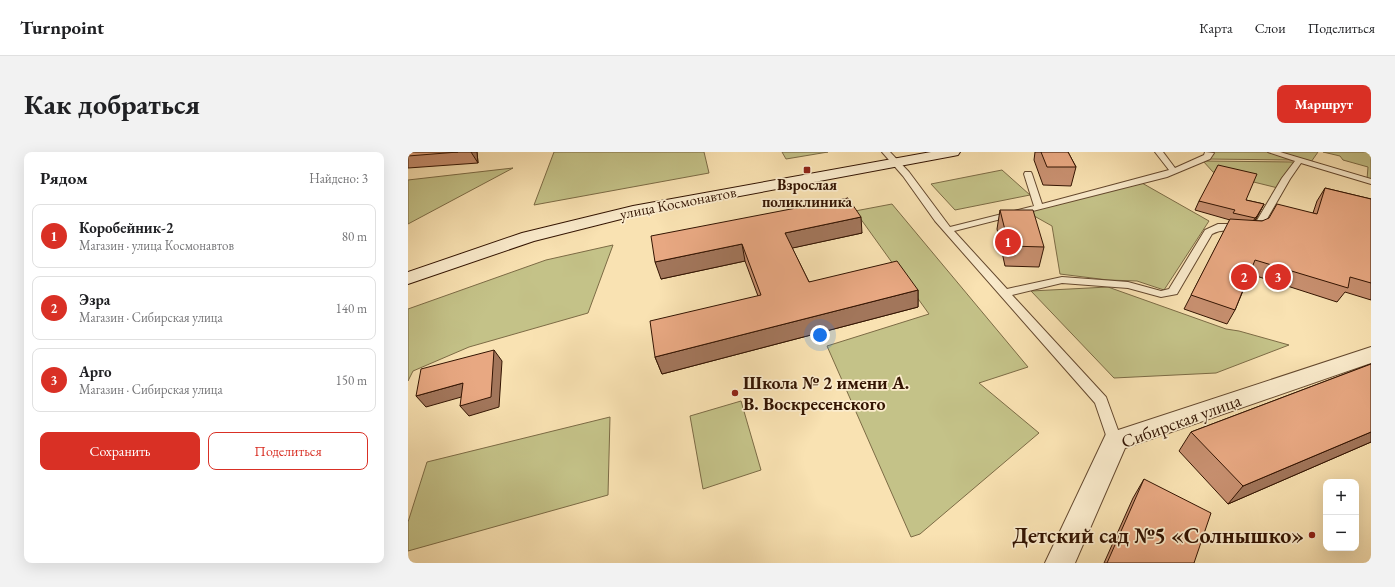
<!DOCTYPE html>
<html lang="ru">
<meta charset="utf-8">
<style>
:root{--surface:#fff;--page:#f2f2f2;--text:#202124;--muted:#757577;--line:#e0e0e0;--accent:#d93025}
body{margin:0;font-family:"EB Garamond",serif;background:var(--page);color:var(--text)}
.controls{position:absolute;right:12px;bottom:12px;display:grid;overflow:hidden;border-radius:8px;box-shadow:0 4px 16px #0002}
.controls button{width:36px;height:36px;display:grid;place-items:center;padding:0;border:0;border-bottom:1px solid var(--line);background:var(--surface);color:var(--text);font:20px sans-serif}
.you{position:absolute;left:412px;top:183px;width:14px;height:14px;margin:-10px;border:3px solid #fff;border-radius:50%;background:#1a73e8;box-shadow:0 0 0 6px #1a73e833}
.badge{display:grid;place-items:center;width:26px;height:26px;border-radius:50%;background:var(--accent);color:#fff;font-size:13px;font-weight:700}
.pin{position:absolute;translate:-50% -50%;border:2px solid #fff;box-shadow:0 1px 4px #0006}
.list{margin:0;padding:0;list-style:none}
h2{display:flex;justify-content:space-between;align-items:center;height:52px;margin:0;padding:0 16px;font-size:17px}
h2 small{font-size:13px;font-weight:400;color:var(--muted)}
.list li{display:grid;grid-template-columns:26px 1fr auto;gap:12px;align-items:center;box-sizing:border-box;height:64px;margin:0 8px 8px;padding:0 8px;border:1px solid var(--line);border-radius:8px}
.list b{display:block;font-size:15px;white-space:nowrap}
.list p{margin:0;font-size:13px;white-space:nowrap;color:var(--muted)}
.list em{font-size:13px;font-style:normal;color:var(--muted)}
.actions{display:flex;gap:8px;padding:12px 16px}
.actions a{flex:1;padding:9px 0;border:1px solid var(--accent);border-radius:8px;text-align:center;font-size:14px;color:var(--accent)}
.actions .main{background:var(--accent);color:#fff}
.map{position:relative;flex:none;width:963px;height:411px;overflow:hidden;border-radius:8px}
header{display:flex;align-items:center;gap:24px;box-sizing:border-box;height:56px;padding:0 20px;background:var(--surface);border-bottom:1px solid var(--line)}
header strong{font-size:19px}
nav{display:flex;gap:22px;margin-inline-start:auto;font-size:14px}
.intro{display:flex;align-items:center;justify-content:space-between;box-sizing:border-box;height:96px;padding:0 24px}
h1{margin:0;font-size:28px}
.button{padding:10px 18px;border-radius:8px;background:var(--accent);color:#fff;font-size:14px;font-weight:700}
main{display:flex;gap:24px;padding:0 24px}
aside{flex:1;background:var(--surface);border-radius:8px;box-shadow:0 4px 16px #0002}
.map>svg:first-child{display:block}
</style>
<header>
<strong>Turnpoint</strong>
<nav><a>Карта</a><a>Слои</a><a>Поделиться</a></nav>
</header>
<div class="intro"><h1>Как добраться</h1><a class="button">Маршрут</a></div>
<main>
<aside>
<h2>Рядом<small>Найдено: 3</small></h2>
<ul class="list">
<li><span class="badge">1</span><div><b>Коробейник-2</b><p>Магазин · улица Космонавтов</p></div><em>80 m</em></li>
<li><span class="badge">2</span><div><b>Эзра</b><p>Магазин · Сибирская улица</p></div><em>140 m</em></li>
<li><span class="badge">3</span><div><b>Арго</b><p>Магазин · Сибирская улица</p></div><em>150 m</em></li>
</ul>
<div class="actions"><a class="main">Сохранить</a><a>Поделиться</a></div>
</aside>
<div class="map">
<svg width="963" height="411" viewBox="0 0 963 411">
<rect width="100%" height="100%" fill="#f9e2b2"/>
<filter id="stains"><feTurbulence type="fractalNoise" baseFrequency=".005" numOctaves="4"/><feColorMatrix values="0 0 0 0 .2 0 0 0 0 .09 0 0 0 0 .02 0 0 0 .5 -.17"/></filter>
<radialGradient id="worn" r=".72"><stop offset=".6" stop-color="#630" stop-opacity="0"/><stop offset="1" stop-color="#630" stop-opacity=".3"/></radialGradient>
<g fill="#c4c288" stroke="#7c6b45">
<polygon points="146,0 296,0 301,21 126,53"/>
<polygon points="374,0 420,0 378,7"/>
<polygon points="804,0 860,0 884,8 798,7 805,1"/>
<polygon points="872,0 910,0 903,10"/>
<polygon points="915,0 963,0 963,28 959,27 960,15 935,8 932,4"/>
<polygon points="795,9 886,10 870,36 805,20"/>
<polygon points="105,16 0,72 0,28"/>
<polygon points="594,18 622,43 547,58 523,32"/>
<polygon points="734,31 801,69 756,138 729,129 700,128 652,122 644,74 619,60"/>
<polygon points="484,52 620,215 571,231 631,281 512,382 503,385 419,194 521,162 447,59"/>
<polygon points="205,93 180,161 61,195 5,219 0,229 0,157 138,108"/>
<polygon points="700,135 818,177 831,179 881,193 808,221 706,226 623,139"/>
<polygon points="333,249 353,318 295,337 282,264"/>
<polygon points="202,265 200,343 0,399 0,370 19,310"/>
</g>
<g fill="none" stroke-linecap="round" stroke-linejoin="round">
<g stroke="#64482e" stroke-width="2">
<path id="lane" d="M474 0H482L501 20 542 75 626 54 616 22 617 20H623L624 22 634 52 761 18 747 0H755L767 16 796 3 797 0 806 1 802 7 759 25 546 79 599 137 654 125 720 130 753 139 761 137 797 78 810 72H824L842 77 845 75 874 26 887 9 860 0H872L963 27V32L893 11 882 27 852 79C835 88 824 72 804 82L769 142 753 145 720 136 654 131 604 143 698 245 714 289 712 293 707 295 702 293 700 289 687 251 527 69 495 24Z"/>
</g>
<g stroke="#64482e" stroke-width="2">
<polygon id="street" points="963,195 963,211 717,296 667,411 637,411 698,282"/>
</g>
<g stroke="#331402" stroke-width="2">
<polygon id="secondary" points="523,0 552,0 550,3 545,4 225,64 126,89 0,132 0,120 114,81 225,54"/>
</g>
<use href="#lane" fill="#fbeccd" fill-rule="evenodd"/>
<use href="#street" fill="#fbeccd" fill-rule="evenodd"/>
<use href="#secondary" fill="#fbeccd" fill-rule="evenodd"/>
</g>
<g fill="#c89070" stroke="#331402">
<polygon points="0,0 69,0 70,11 0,16"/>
<polygon points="627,0 660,0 668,15 663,34 635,33 626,8"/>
<polygon points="917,36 963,47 963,148 937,140 929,150 842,122 827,158 819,172 776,157 822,68 787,58 791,49 838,48 856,52 847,69 854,69 905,61 909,49"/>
<polygon points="440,46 454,81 384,96 401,130 510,138 510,155 254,222 247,205 350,144 337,109 253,127"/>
<polygon points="592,58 636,95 631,115 597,114 589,77"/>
<polygon points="963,212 963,290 820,352 771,299 783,280"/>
<polygon points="736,327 786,411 696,411 725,346"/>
</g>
<g fill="#a2765b" stroke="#331402">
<polygon points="63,0 69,0 70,11"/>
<polygon points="856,52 844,74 842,75 847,66"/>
<polygon points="453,65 454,81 380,97 377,81"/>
<polygon points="334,92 337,109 253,127 247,110"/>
<polygon points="510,138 510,155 254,222 247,205"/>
<polygon points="86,198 94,209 91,255 61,264 52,254"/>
<polygon points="55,231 64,242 18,255 8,244"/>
<polygon points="963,280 963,290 820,352 835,334"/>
</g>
<g fill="#e8a882" stroke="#331402">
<polygon points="0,0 50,0 0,4"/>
<polygon points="633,0 660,0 668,15 639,15"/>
<polygon points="810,13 849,22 838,48 856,52 849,64 847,66 825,61 827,58 791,49"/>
<polygon points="917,36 963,47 963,131 942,125 940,136 847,108 827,158 783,143 822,67 854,69 861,66 869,52 909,62"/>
<polygon points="440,46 453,65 377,81 401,130 489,109 510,138 247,205 242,169 353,143 334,92 247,110 243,84"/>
<polygon points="592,58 625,58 636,95 601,94"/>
<polygon points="86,198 83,245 52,254 55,231 8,244 13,217"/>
<polygon points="963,212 963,280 835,334 783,280"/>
<polygon points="736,327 803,361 786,411 699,411"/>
</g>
<g fill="#8f2418" stroke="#fbeccd" stroke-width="1.5">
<rect x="395" y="14" width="8" height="8" rx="2"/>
<circle cx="327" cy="241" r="4"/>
<circle cx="904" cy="383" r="4"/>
</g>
<g text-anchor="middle" stroke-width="3.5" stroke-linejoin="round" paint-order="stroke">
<g font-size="15" font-weight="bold" fill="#331402" stroke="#fbeccd">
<text x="399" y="38">Взрослая<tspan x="399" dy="17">поликлиника</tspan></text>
</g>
<g font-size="15" fill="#331402" stroke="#fbeccd">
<text transform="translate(270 51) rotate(-11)" y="5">улица Космонавтов</text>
</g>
<g font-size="18" font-weight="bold" fill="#331402" stroke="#fbeccd" text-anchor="start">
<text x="335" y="237">Школа № 2 имени А.<tspan x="335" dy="21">В. Воскресенского</tspan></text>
</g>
<g font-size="18" fill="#331402" stroke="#fbeccd">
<text transform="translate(773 269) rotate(-20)" y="6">Сибирская улица</text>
</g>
<g font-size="22" font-weight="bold" fill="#331402" stroke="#fbeccd" text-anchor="end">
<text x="896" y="391">Детский сад №5 «Солнышко»</text>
</g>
</g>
<rect width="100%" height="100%" filter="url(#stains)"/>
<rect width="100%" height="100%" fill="url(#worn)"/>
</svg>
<div class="controls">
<button>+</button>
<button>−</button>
</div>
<div class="you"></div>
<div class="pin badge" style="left:600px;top:90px">1</div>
<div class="pin badge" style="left:836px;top:125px">2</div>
<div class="pin badge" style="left:870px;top:125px">3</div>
</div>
</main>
